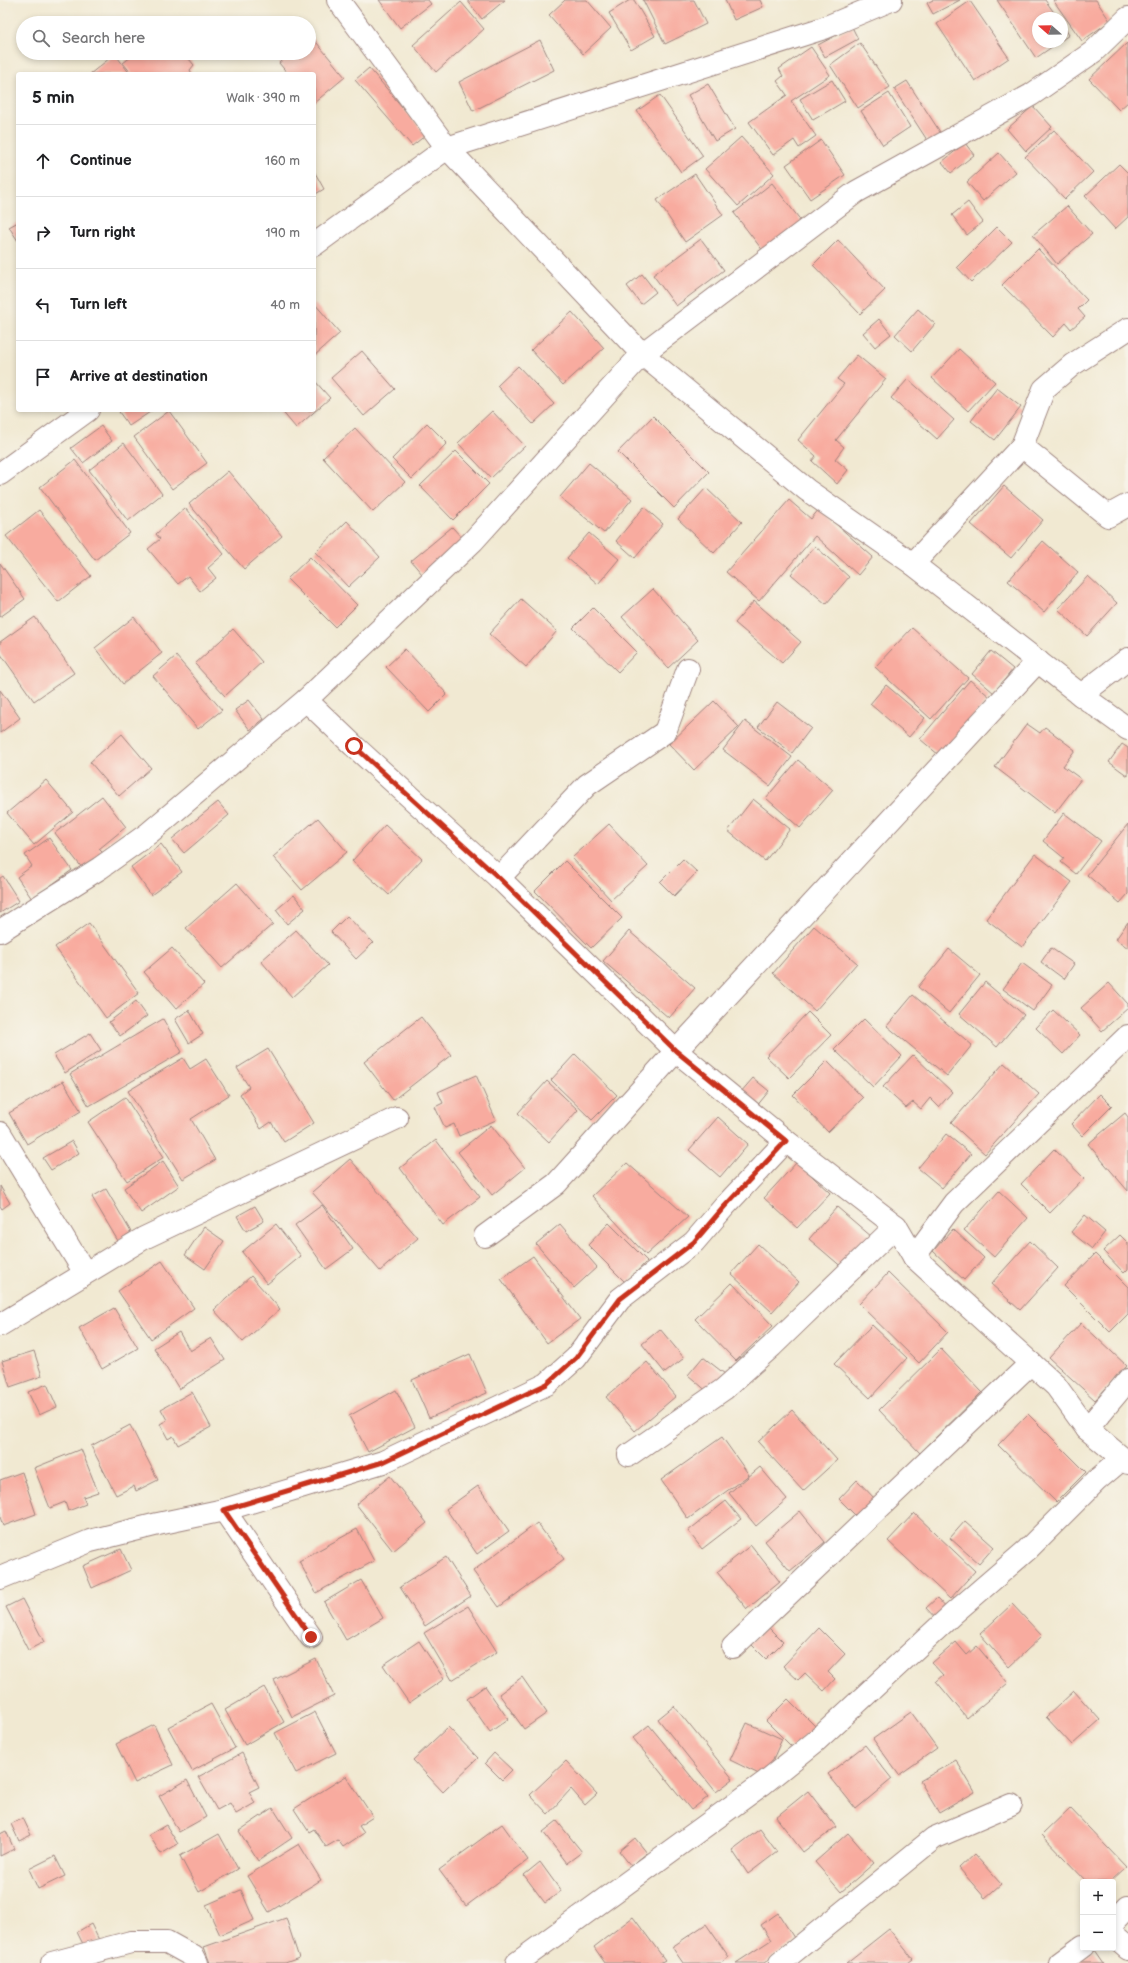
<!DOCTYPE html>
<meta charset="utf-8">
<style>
:root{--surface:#fff;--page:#f6f6f6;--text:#202124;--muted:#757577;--line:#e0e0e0}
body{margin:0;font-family:"Balsamiq Sans",sans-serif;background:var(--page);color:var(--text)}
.controls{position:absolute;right:12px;bottom:12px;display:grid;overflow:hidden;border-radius:4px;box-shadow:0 2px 6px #0003}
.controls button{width:36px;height:36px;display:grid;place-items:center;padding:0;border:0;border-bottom:1px solid var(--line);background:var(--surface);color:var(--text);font:20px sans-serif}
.compass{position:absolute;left:1032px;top:12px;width:36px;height:36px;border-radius:50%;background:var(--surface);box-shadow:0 2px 6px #0003;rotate:290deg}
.stop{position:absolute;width:12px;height:12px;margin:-9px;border:3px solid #c8321e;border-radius:50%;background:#fff}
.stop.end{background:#c8321e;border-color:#fff;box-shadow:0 1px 4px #0008}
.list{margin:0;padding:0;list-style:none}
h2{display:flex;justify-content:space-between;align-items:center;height:52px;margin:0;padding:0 16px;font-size:17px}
h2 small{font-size:13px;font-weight:400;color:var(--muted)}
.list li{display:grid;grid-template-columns:26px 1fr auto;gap:12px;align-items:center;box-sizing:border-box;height:72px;padding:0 16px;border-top:1px solid var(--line)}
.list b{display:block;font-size:15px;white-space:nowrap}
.list em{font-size:13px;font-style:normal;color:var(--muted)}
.icon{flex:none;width:22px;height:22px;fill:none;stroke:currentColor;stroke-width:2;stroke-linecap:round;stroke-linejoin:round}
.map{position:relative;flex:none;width:1128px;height:1963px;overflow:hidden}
.search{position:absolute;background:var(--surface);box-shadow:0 2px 6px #0003;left:16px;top:16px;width:300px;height:44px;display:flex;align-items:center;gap:10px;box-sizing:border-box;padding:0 14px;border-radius:22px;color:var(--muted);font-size:15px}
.panel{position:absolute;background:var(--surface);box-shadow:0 2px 6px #0003;left:16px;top:72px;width:300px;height:340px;border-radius:4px}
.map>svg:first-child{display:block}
</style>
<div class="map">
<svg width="1128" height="1963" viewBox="0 0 1128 1963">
<rect width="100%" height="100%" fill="#f7f3e8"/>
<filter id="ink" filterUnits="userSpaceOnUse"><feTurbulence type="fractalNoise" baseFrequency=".025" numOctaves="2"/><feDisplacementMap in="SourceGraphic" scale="8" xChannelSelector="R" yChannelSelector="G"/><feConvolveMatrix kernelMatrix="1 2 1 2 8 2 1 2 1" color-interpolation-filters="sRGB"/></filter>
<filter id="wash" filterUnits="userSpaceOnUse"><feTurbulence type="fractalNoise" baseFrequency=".012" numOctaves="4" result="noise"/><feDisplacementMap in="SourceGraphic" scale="16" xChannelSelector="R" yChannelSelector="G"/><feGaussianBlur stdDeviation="0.9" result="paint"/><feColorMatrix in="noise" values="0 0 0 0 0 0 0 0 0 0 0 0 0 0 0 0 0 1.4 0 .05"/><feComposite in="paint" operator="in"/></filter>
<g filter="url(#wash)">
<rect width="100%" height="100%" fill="#f1e9d2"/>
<g id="blocks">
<g fill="#f8ab9f">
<polygon points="379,0 428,0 431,4 400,28"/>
<polygon points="467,0 505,0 482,19"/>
<polygon points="565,0 587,0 611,28 583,54 549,15"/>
<polygon points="630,0 634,0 655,36 631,50 609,13"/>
<polygon points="643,0 694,0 706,24 665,44"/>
<polygon points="725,0 760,0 763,7 734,20"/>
<polygon points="933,0 960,0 933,14 927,3"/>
<polygon points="997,0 1045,0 1058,18 1038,18 1038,42 1059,42 1036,58"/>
<polygon points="1053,0 1096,0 1110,21 1082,41"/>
<polygon points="970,1 1009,58 975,81 937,24"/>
<polygon points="461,2 484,29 436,72 413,45"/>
<polygon points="1062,24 1069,35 1062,40"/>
<polygon points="852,27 858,39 825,57 818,45"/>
<polygon points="312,37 345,77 314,103 314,74 288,74 279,63 291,53 309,53 309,39"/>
<polygon points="540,40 554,70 473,111 459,82"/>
<polygon points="860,43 890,87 858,108 830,65"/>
<polygon points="1127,43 1128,102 1119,110 1089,79"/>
<polygon points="811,47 830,75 791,101 816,136 799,148 794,140 773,155 749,122 787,95 777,81 783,76 779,69"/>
<polygon points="136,53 184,53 194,65 190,70 192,74 132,74 123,63"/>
<polygon points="115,54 130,74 90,74"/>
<polygon points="369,68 426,135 412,146 355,80"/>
<polygon points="832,80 845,101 813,120 800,99"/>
<polygon points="907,81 942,135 929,143 894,89"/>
<polygon points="708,84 735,129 715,141 688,95"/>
<polygon points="889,93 910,127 883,145 861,111"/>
<polygon points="660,95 703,156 681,172 637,111"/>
<polygon points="1033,106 1052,127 1026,151 1007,129"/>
<polygon points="1054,130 1093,172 1065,199 1025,157"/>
<polygon points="741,137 774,174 738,206 705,169"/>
<polygon points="821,140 845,175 810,199 786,165"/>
<polygon points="965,143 974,155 951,173 942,162"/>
<polygon points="999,153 1016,172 983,201 967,182"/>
<polygon points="1119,164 1128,173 1128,217 1115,229 1085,196"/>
<polygon points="314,171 324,189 314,195"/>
<polygon points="695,174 723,215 685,242 657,200"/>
<polygon points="772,183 805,226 767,256 734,213"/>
<polygon points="968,202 983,222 967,235 952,215"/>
<polygon points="1067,206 1092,234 1057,264 1033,235"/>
<polygon points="18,222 18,241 9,227"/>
<polygon points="997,227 1012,242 971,282 957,267"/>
<polygon points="701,239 724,270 676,306 653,275"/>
<polygon points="838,240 885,290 860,314 813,265"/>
<polygon points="1038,249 1087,300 1078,309 1085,317 1071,329 1066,323 1053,337 1002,285"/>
<polygon points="642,274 656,292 641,304 627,286"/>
<polygon points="314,303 340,333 314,356"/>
<polygon points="918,309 935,324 912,351 895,335"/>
<polygon points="572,312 604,348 563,385 531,350"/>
<polygon points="879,319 891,334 875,347 863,333"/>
<polygon points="959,349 995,382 968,411 932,378"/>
<polygon points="362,351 395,389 364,416 331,378"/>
<polygon points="857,355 886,379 836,440 844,447 835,459 848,470 837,484 812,461 816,456 798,440 844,384 837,379"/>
<polygon points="518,366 554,404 533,424 497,386"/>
<polygon points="908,379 954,420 937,439 891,398"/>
<polygon points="314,380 330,398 296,428 281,410 314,410"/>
<polygon points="997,388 1021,407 995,440 971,421"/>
<polygon points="122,410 153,410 129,426 119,412"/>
<polygon points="169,411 207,463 172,489 134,437"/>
<polygon points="492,411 525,446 491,478 458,443"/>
<polygon points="653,416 709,472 674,508 618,452"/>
<polygon points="427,423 447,443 412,479 392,459"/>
<polygon points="101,426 112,441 83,463 71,448"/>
<polygon points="355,428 405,482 373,512 323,458"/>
<polygon points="124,443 162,494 128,521 89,470"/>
<polygon points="456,451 489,484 453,520 420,486"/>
<polygon points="75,460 130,533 95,560 40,487"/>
<polygon points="589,463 632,499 604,533 560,497"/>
<polygon points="228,471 282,536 244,569 189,504"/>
<polygon points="1004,486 1043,520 1011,558 971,524"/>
<polygon points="706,488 742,522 714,553 678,519"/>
<polygon points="789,500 811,519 819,509 873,557 858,575 815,536 759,601 726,572"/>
<polygon points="644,507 663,524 635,558 616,541"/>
<polygon points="185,508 224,554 208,568 216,578 200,591 188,576 178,584 148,549 160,539 156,534"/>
<polygon points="39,510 91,576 58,602 6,536"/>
<polygon points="347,521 380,557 348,587 315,552"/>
<polygon points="452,527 464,540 422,574 411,561"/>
<polygon points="589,533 619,559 598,584 567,558"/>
<polygon points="1043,541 1078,572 1044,612 1008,581"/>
<polygon points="815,546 849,577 826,604 791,574"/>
<polygon points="310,557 357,605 335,627 287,579"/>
<polygon points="0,563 25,599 0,617"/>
<polygon points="1088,576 1117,603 1087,636 1058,609"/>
<polygon points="653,589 698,640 668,668 622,617"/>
<polygon points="521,599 557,631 526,667 489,634"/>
<polygon points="754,601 801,642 782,663 735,623"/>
<polygon points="593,608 637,652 618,672 573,628"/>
<polygon points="35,617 74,673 34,701 0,653 0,642"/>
<polygon points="134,617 162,653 123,684 95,648"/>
<polygon points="912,628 968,678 931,719 875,667"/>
<polygon points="233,629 262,662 225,696 195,664"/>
<polygon points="405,649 447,694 429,712 386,667"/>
<polygon points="991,651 1013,669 994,693 972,674"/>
<polygon points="176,656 222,710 198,729 153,676"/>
<polygon points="970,680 990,697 940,756 920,739"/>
<polygon points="886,685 925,718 909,737 870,704"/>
<polygon points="0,690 20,718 0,733"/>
<polygon points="249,700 264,719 250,730 235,710"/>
<polygon points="714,701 739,727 694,770 669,744"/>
<polygon points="777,702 811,728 792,753 758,727"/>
<polygon points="745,721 792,757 770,786 723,750"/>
<polygon points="1027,724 1040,733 1045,727 1075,750 1063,766 1081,779 1055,813 995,767"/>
<polygon points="122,734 151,768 119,796 90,762"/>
<polygon points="1122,744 1128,748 1128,776 1109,762"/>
<polygon points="798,760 833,790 800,828 766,798"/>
<polygon points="46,780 73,812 34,845 7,813"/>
<polygon points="102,796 126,827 99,849 103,853 83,869 55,833"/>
<polygon points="753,799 790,829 765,861 728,831"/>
<polygon points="218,802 229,815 184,853 172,839"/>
<polygon points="1064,813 1101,841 1076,874 1061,862 1064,858 1043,841"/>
<polygon points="318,818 347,852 302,890 273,857"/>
<polygon points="609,824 648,866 611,900 572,858"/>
<polygon points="1128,824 1128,894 1120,903 1087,875"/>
<polygon points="385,825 422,859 389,895 352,861"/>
<polygon points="49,838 72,870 32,899 17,877 32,866 25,855"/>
<polygon points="161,844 182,872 151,895 131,867"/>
<polygon points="1035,854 1072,882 1022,947 986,919"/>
<polygon points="683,859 697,872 674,896 660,882"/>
<polygon points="565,861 622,918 591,948 535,891"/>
<polygon points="3,876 19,901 0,913 0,878"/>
<polygon points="237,883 273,924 222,968 186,928"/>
<polygon points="294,895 305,909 287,924 276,910"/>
<polygon points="347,916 373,943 356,959 331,932"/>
<polygon points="1128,922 1128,948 1116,939"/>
<polygon points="89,923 139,993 106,1018 55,947"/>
<polygon points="814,926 857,963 815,1011 773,973"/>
<polygon points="296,930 328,965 292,997 261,961"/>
<polygon points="629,931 695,988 669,1018 603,961"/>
<polygon points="172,948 204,984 176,1009 144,972"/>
<polygon points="1051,948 1074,964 1064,979 1041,962"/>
<polygon points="949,949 980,975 949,1013 918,987"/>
<polygon points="1022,963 1052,985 1033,1011 1003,989"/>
<polygon points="985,982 1024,1015 997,1047 959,1014"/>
<polygon points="1109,983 1128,1004 1128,1008 1102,1031 1081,1008"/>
<polygon points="913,995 972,1045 947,1076 887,1026"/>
<polygon points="136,1001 147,1016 120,1036 109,1022"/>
<polygon points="189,1010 203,1034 189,1043 175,1019"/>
<polygon points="1053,1010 1080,1035 1063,1054 1036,1028"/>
<polygon points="808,1012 831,1035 789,1078 766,1056"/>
<polygon points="421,1017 451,1055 393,1100 364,1062"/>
<polygon points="163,1019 182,1052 89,1106 70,1074"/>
<polygon points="864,1019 902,1056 873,1087 834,1049"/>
<polygon points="90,1033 101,1050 65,1073 54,1055"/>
<polygon points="268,1049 314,1123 284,1142 271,1122 261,1129 240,1094 249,1087 237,1068"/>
<polygon points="575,1054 617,1095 592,1120 551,1080"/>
<polygon points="913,1055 952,1092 939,1107 930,1098 921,1109 913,1102 906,1108 883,1087"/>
<polygon points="183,1058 190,1069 206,1059 229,1095 191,1119 215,1160 183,1179 128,1091"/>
<polygon points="827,1061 863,1098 828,1132 793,1095"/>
<polygon points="1004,1063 1039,1094 985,1154 951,1123"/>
<polygon points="476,1075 496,1120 459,1136 454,1124 445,1128 435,1107 443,1103 438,1092"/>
<polygon points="753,1078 769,1091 756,1107 740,1093"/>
<polygon points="63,1081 81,1111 27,1144 9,1113"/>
<polygon points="547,1081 578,1110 549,1142 518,1113"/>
<polygon points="1100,1094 1112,1106 1082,1136 1071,1124"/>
<polygon points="125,1097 164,1157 127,1181 88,1122"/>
<polygon points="1125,1113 1128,1117 1128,1191 1088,1144"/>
<polygon points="718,1117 748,1144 720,1177 689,1150"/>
<polygon points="491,1125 525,1168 492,1195 458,1152"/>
<polygon points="946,1134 971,1154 942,1188 918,1168"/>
<polygon points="436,1140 480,1197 443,1225 400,1168"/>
<polygon points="72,1141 79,1153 51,1170 43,1158"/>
<polygon points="1054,1149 1084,1178 1050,1213 1021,1184"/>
<polygon points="350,1159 418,1238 380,1271 312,1192"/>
<polygon points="163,1161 179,1186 141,1213 124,1188"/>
<polygon points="797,1162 830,1193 797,1228 764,1198"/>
<polygon points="627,1163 688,1217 646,1255 592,1196"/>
<polygon points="0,1186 10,1203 2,1209 0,1206"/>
<polygon points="106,1189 131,1232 118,1241 92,1197"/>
<polygon points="999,1191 1028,1218 994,1257 964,1230"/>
<polygon points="322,1205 353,1249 326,1269 295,1225"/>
<polygon points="255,1206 264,1221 246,1231 237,1216"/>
<polygon points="837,1207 872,1237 844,1269 809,1239"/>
<polygon points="1085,1215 1105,1232 1092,1249 1071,1232"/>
<polygon points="609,1223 647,1261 626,1283 588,1245"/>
<polygon points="276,1224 301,1256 267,1284 242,1252"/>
<polygon points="560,1224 597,1267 574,1288 536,1244"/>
<polygon points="204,1227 224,1241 205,1269 185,1255"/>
<polygon points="953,1229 984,1258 964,1280 933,1251"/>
<polygon points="1120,1235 1128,1243 1128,1269 1124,1273 1103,1251"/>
<polygon points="1030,1241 1058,1268 1020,1310 991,1284"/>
<polygon points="758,1244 799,1282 772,1312 731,1274"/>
<polygon points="1095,1254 1128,1287 1128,1314 1110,1332 1064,1286"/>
<polygon points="533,1256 580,1319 547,1343 501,1279"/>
<polygon points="162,1261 194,1308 151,1339 118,1291"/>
<polygon points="888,1273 948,1332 919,1363 859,1304"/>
<polygon points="251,1276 280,1309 243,1342 214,1310"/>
<polygon points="732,1283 773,1326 736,1361 695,1319"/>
<polygon points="114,1308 138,1348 102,1369 79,1328"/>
<polygon points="1081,1323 1127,1366 1095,1400 1049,1358"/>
<polygon points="872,1325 907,1358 870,1398 834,1364"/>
<polygon points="660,1329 684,1358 665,1373 642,1344"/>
<polygon points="179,1332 190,1351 211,1338 225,1360 179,1389 154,1348"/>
<polygon points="941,1349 982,1392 920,1453 879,1410"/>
<polygon points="34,1351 42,1376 10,1387 2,1361"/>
<polygon points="470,1354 487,1393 429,1418 412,1380"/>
<polygon points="703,1357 725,1374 709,1393 688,1375"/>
<polygon points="647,1362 676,1396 635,1431 606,1397"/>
<polygon points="47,1384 57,1407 39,1415 28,1392"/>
<polygon points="396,1390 415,1427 368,1452 349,1416"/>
<polygon points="192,1392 211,1427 178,1445 173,1436 168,1439 160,1424 167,1420 161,1409"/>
<polygon points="792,1410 837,1460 803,1491 758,1442"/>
<polygon points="1028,1414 1086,1472 1056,1502 998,1445"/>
<polygon points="130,1425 158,1480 136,1491 134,1486 116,1495 91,1446"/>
<polygon points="722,1437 749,1475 688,1519 661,1480"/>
<polygon points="81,1449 98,1492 83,1497 86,1504 68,1511 65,1502 50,1508 34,1468"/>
<polygon points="760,1467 787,1499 756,1526 729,1493"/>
<polygon points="22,1472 36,1514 3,1526 0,1517 0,1480"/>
<polygon points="390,1476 427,1523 393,1551 356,1504"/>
<polygon points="857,1480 876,1500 858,1518 839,1499"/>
<polygon points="478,1486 509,1531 477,1554 446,1509"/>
<polygon points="726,1501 741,1519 702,1549 688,1531"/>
<polygon points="800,1511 825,1542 790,1571 765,1541"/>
<polygon points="914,1513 975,1571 950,1599 888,1541"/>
<polygon points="965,1521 994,1547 979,1564 950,1538"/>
<polygon points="537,1523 564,1559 499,1607 473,1571"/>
<polygon points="357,1529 374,1561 316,1593 299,1561"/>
<polygon points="751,1545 780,1582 747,1609 717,1572"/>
<polygon points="121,1549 131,1570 92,1588 83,1566"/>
<polygon points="446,1557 471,1596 425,1626 400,1587"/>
<polygon points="361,1580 383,1618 346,1640 324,1602"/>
<polygon points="937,1598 949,1611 938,1621 926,1608"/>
<polygon points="22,1599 44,1642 28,1650 6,1607"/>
<polygon points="1012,1604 1042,1636 1009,1667 980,1634"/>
<polygon points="468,1606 497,1652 452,1680 424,1633"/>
<polygon points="767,1626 783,1642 766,1659 750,1643"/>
<polygon points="819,1628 845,1654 828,1672 835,1679 824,1691 805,1673 798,1680 783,1666"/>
<polygon points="419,1641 444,1679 409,1703 383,1665"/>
<polygon points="956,1642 967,1655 977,1646 1008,1683 967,1718 936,1681 943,1675 932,1663"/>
<polygon points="316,1659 334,1696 292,1717 274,1680"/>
<polygon points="522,1677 547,1713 524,1729 499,1694"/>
<polygon points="485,1686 508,1719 490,1732 467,1699"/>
<polygon points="264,1687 284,1722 245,1745 225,1710"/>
<polygon points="1074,1691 1100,1720 1072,1745 1046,1717"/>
<polygon points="788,1699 815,1726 793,1748 766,1721"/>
<polygon points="211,1704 235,1748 192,1771 168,1727"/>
<polygon points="674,1706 733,1779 716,1792 658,1719"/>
<polygon points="315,1712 336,1753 296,1773 275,1733"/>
<polygon points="911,1712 937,1748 899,1775 873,1739"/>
<polygon points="747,1723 782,1739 765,1777 730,1760"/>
<polygon points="154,1725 173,1765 135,1783 116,1744"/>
<polygon points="649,1725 708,1797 691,1810 633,1738"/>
<polygon points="448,1727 478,1758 443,1792 413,1760"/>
<polygon points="865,1745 892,1779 856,1809 828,1774"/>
<polygon points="242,1753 259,1787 249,1792 255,1803 236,1814 230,1803 217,1810 198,1777"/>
<polygon points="494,1753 512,1770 502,1780 485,1763"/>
<polygon points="956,1760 975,1792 939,1813 920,1781"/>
<polygon points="566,1761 597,1794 585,1805 571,1789 548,1814 530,1795"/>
<polygon points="346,1776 373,1817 359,1826 364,1833 343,1847 338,1840 326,1847 314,1829 309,1832 294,1809"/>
<polygon points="187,1780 206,1817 179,1832 159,1796"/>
<polygon points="808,1791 836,1827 803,1852 776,1817"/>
<polygon points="273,1808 292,1838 258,1861 239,1831"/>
<polygon points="1070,1808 1126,1867 1110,1882 1087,1882 1042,1835"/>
<polygon points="23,1818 31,1835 19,1841 11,1824"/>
<polygon points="557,1821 582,1852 567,1863 543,1832"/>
<polygon points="502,1824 528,1860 466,1906 439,1870"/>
<polygon points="166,1825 178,1844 161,1854 149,1835"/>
<polygon points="760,1829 777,1852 748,1874 732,1850"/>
<polygon points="6,1831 14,1849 0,1856 0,1834"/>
<polygon points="848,1833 874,1863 841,1892 815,1862"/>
<polygon points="219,1834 238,1869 199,1892 180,1856"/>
<polygon points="635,1838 647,1853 631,1866 619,1851"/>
<polygon points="299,1844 321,1880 269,1912 247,1876"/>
<polygon points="974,1854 1001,1884 985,1898 959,1868"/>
<polygon points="55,1856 65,1876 38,1889 29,1869"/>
<polygon points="540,1862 561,1891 545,1903 524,1875"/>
<polygon points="241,1890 254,1920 220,1935 206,1905"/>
<polygon points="778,1913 796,1941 764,1963 736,1963 771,1940 761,1925"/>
<polygon points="633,1917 665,1960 660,1963 605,1963 594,1947"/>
<polygon points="286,1918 299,1958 285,1963 210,1963 204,1947"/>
<polygon points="91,1924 99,1940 85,1948 77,1932"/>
<polygon points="706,1924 729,1957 721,1963 683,1963 672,1947"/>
<polygon points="889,1929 913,1959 908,1963 846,1963"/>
<polygon points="1094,1950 1103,1963 1080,1963 1079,1961"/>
</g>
</g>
</g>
<g filter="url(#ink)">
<use href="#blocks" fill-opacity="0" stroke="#9e847e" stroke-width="1"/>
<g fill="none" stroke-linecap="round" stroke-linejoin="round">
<g stroke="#9e847e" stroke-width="24">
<g id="minor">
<polyline points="338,0 447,148 642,354 807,490 913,564 1081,695 1128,729"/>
<polyline points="314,245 447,148 824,28 891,0"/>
<polyline points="1022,446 1108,516 1128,505"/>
<polyline points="0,474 88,410"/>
<polyline points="913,564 1022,446 1044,389 1072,365 1128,329"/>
<polyline points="1081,695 1128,659"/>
<polyline points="306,700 354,746 499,878 676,1051 786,1141 896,1226 914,1257 1056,1386 1087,1429 1128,1463"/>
<polyline points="499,878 587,785 665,732 688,669"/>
<polyline points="0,931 100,868 149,833 306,700 473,541 642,354 856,192 1031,95 1093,52 1128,18"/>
<polyline points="0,1133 85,1273"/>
<polyline points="485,1236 556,1184 676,1051 1038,661"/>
<polyline points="914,1257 954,1203 1128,1036"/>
<polyline points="0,1325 144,1238 397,1118"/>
<polyline points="1087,1429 1128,1380"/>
<polyline points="629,1455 724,1389 772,1346 896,1226"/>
<polyline points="224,1510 311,1637"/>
<polyline points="0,1578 90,1541 158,1524 224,1510 383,1462 547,1384 576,1358 620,1299 694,1242 724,1207 786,1141"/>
<polyline points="733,1647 1031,1363"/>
<polyline points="1113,1923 1128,1907"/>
<polyline points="1113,1936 1128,1949"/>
<polyline points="52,1963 131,1942 167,1942 194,1957 197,1963"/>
<polyline points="517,1963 764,1783 815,1742 954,1613 1027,1550 1097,1480 1122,1459"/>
<polyline points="780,1963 934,1838 1011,1805"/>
<polyline points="1060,1963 1083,1946"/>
</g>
</g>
<use href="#minor" stroke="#fff" stroke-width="22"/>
</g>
</g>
<g fill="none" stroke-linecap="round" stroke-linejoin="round" filter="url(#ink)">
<polyline stroke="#c8321e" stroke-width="5" points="311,1637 224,1510 383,1462 547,1384 576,1358 620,1299 694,1242 724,1207 786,1141 676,1051 499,878 354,746"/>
</g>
</svg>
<div class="controls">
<button>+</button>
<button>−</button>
</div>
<svg class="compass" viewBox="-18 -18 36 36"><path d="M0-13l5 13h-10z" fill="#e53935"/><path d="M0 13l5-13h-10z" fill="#757577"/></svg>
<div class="stop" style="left:354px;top:746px"></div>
<div class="stop end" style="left:311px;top:1637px"></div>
<div class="search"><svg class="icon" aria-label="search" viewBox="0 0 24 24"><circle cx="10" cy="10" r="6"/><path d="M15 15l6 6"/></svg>Search here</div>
<section class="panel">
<h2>5 min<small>Walk · 390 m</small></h2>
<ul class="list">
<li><svg class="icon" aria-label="ahead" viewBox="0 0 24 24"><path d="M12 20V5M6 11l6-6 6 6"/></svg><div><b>Continue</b></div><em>160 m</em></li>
<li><svg class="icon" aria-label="right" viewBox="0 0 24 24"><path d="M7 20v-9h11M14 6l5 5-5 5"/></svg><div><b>Turn right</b></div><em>190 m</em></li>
<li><svg class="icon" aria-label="left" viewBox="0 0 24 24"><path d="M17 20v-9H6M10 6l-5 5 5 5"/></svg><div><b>Turn left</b></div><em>40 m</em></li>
<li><svg class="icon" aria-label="arrive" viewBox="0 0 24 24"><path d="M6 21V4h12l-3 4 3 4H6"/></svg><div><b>Arrive at destination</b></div></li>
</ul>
</section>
</div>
